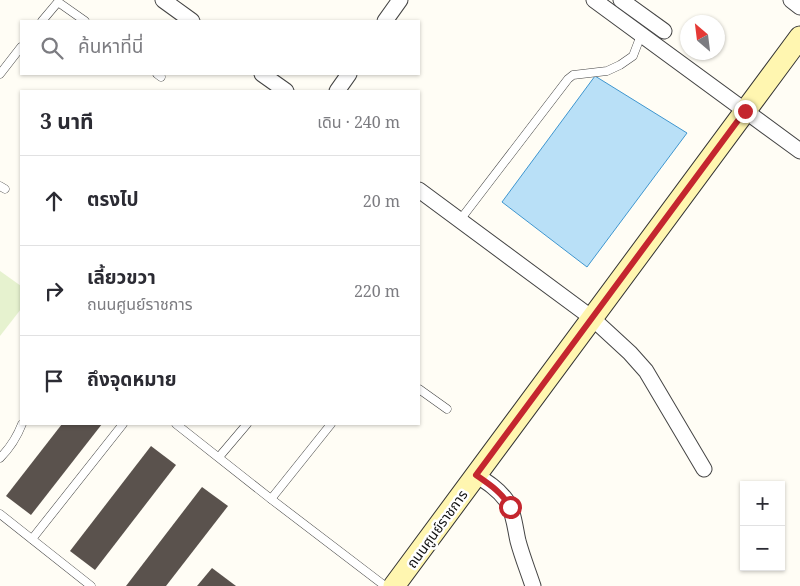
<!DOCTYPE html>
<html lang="th">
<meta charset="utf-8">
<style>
:root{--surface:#fff;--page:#f7f7f7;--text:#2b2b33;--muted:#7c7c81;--line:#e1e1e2}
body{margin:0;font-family:"Noto Serif","Noto Sans Thai",serif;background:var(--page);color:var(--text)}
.controls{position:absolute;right:15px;bottom:15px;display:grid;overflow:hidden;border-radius:0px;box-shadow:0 1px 4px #0004}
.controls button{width:45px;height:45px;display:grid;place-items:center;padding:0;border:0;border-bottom:1px solid var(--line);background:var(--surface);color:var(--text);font:25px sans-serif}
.compass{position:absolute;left:680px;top:15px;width:45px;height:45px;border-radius:50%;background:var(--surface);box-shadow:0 1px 4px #0004;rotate:332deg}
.stop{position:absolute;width:15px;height:15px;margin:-11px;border:4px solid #c4262e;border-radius:50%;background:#fff}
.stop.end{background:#c4262e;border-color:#fff;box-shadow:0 1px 5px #0008}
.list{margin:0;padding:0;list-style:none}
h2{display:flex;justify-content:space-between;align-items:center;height:65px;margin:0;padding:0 20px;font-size:21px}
h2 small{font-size:16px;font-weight:400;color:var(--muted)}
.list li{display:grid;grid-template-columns:32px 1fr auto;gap:15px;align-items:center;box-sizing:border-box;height:90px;padding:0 20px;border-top:1px solid var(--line)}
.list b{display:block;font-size:19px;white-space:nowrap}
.list p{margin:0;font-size:16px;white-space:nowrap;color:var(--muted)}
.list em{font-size:16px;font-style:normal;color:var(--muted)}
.icon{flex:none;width:28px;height:28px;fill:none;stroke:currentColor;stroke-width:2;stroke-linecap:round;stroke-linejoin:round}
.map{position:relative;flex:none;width:800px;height:586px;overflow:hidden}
.search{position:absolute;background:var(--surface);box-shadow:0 1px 4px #0004;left:20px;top:20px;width:400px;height:55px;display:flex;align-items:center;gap:12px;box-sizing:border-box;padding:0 18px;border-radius:0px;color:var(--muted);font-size:19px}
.panel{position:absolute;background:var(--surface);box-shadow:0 1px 4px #0004;left:20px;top:90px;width:400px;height:335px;border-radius:0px}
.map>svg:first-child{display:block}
</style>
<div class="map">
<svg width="800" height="586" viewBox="0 0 800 586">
<rect width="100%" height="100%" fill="#fffdf5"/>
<polygon fill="#e6f2cf" points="0,271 21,286 21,309 0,336"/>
<polygon fill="#b9e0f7" stroke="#3f96cf" points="595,76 687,133 587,267 502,202"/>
<g fill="#5a524d">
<polygon points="62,424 102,424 31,515 6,496"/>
<polygon points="151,446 176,465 95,570 70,551"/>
<polygon points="202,487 228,506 166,586 126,586"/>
<polygon points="212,568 236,586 197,586"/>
</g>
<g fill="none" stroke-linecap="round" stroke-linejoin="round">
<g stroke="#444" stroke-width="9">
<g id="lane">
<polyline points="42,21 58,2 85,21"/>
<polyline points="0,74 21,47"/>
<polyline points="157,74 161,77"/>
<polyline points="0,186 5,189"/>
<polyline points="460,220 568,79 573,75 607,71 620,65 633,56 641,35"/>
<polyline points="419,389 447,409"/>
<polyline points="176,424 271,499 385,586"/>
<polyline points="219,457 247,424"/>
<path d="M0 458C10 448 17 437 22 424"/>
<polyline points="271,499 331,424"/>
<polyline points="0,514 91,586"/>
<polyline points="32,539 123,424"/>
</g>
</g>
<g stroke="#444" stroke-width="17">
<g id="street">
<polyline points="163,0 192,21"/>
<polyline points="594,0 800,151"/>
<polyline points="621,0 664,31"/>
<polyline points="791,0 800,7"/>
<polyline points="385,21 400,0"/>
<polyline points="262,74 286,91"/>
<polyline points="337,91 349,74"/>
<polyline points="419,190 592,318 630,353 646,371 704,469"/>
<path d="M476 475C487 482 498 489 506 500 514 512 515 528 518 541 522 556 528 571 533 586"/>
</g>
</g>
<g stroke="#333" stroke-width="23">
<polyline id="secondary" points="394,586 800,37"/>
</g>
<use href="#lane" stroke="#fff" stroke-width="8"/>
<use href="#street" stroke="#fff" stroke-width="15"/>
<use href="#secondary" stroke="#fff6b0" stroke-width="21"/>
</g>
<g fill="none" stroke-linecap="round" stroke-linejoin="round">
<path stroke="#c4262e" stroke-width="6" d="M510 507C503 493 489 484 476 475L745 111"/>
</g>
<g text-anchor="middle" stroke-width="5" stroke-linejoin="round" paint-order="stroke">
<g font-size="14" fill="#111" stroke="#fff">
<text transform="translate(437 529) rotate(-54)" y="5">ถนนศูนย์ราชการ</text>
</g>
</g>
</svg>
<div class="controls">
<button>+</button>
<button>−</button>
</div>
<svg class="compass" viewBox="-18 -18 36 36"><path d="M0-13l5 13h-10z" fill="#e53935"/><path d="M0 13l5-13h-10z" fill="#7c7c81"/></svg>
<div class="stop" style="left:510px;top:507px"></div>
<div class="stop end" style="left:745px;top:111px"></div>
<div class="search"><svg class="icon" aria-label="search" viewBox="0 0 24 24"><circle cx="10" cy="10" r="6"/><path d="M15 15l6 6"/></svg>ค้นหาที่นี่</div>
<section class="panel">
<h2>3 นาที<small>เดิน · 240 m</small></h2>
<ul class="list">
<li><svg class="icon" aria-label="ahead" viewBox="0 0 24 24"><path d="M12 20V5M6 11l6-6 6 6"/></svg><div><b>ตรงไป</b></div><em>20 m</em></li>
<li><svg class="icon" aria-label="right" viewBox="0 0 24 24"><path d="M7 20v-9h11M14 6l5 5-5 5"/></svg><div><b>เลี้ยวขวา</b><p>ถนนศูนย์ราชการ</p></div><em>220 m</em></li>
<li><svg class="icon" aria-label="arrive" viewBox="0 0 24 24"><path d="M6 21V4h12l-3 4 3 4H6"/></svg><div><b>ถึงจุดหมาย</b></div></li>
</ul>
</section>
</div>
